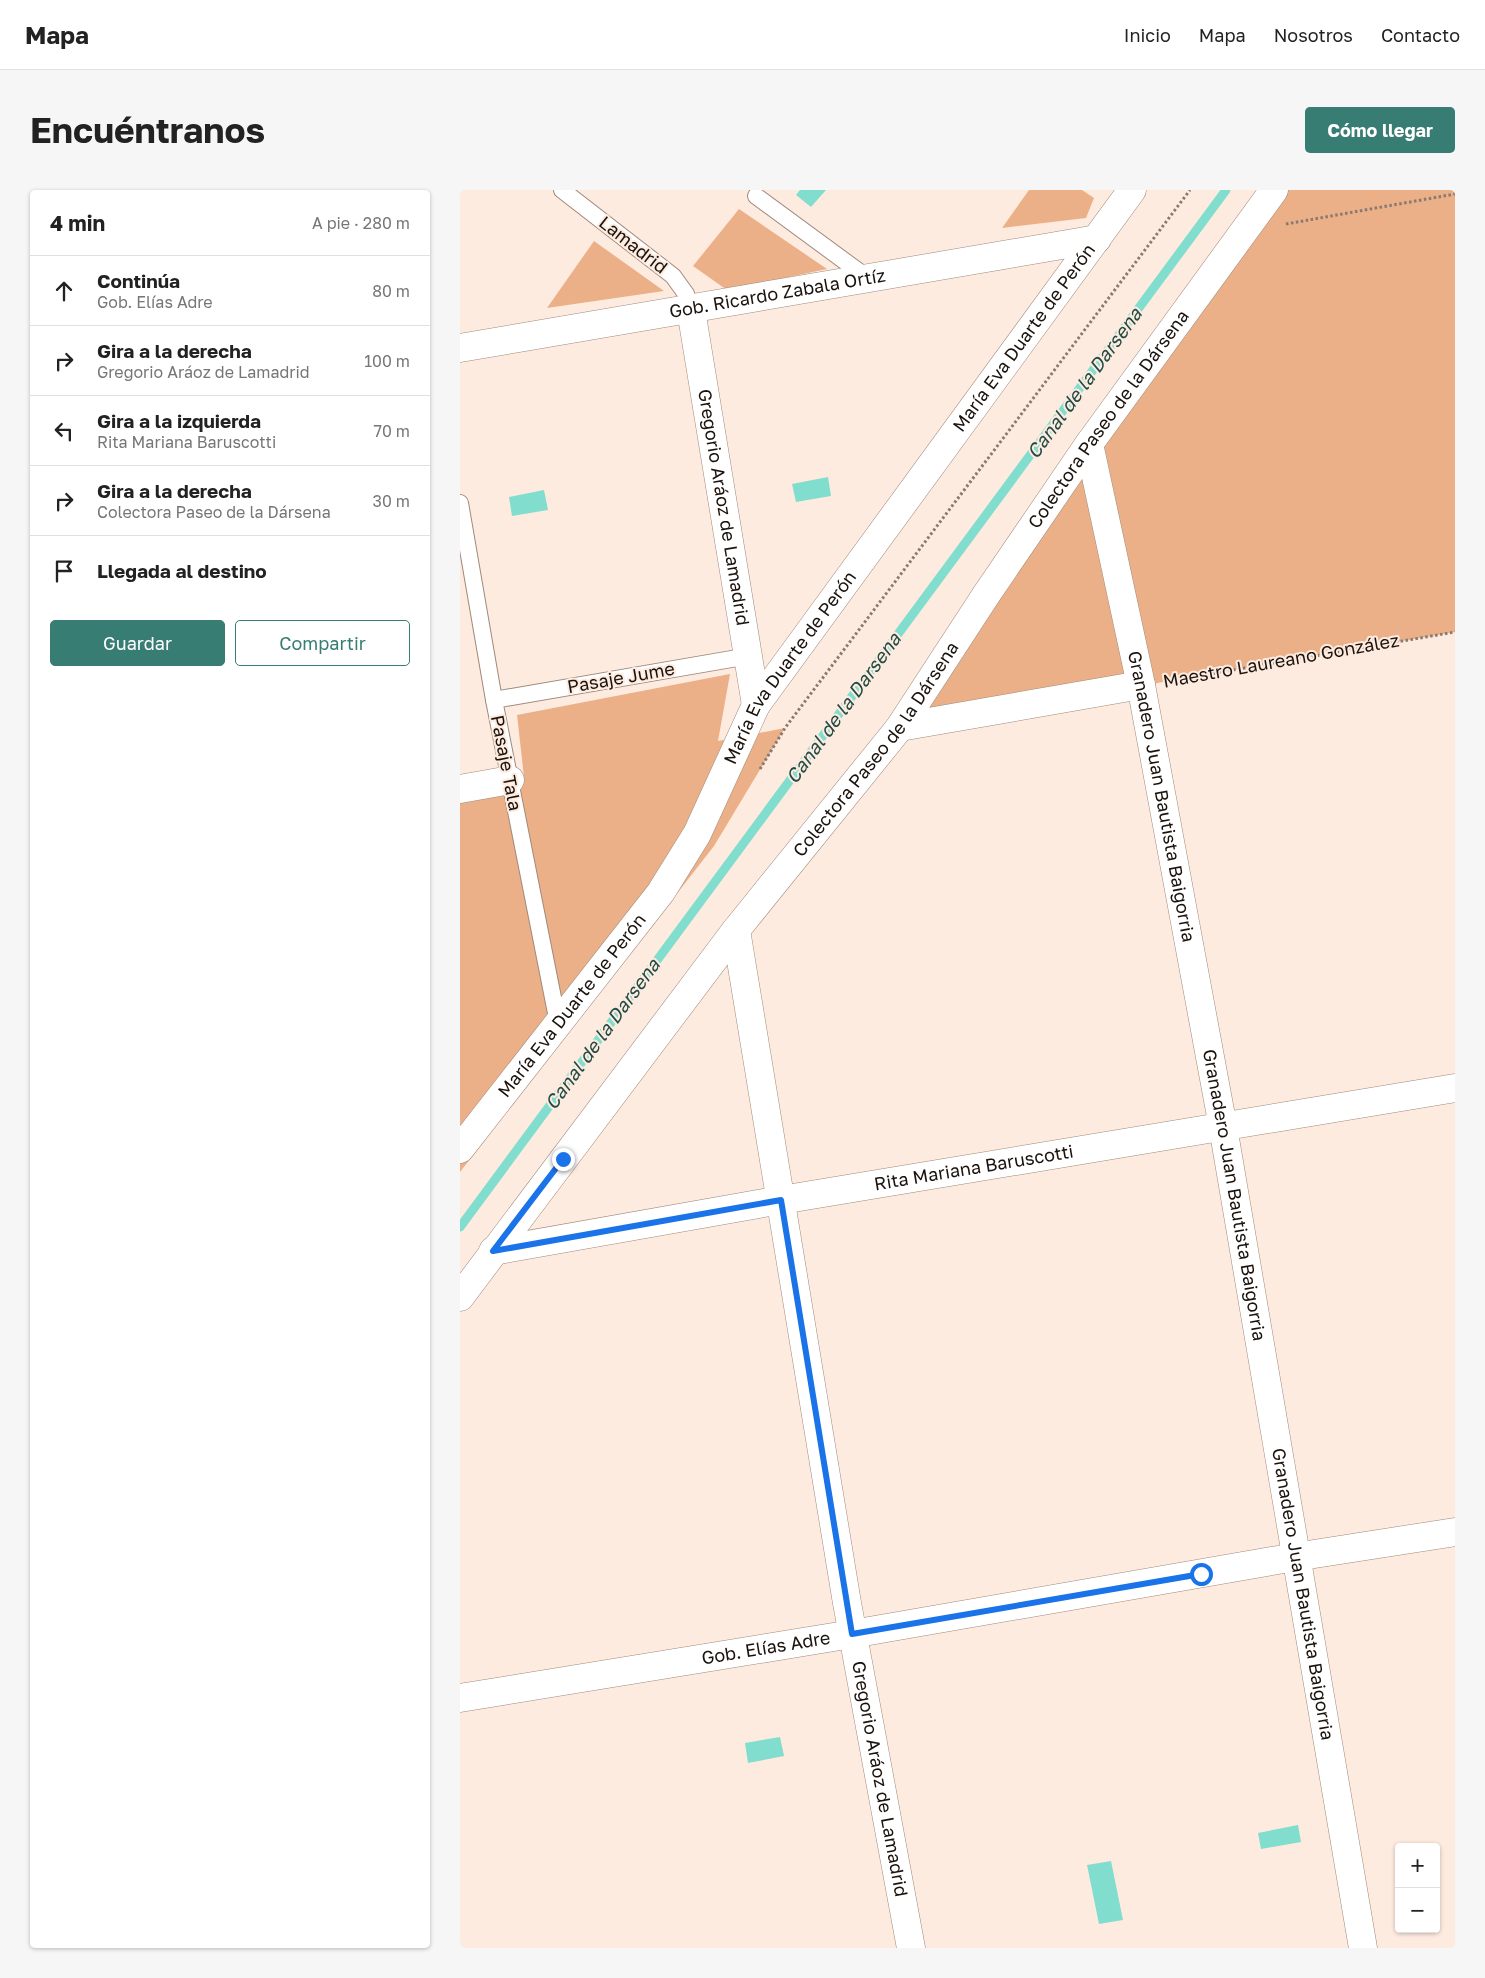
<!DOCTYPE html>
<html lang="es">
<meta charset="utf-8">
<style>
:root{--surface:#fff;--page:#f6f6f6;--text:#222;--muted:#767676;--line:#e0e0e0;--accent:#387d73}
body{margin:0;font-family:"Golos Text",sans-serif;background:var(--page);color:var(--text)}
.controls{position:absolute;right:15px;bottom:15px;display:grid;overflow:hidden;border-radius:5px;box-shadow:0 1px 4px #0004}
.controls button{width:45px;height:45px;display:grid;place-items:center;padding:0;border:0;border-bottom:1px solid var(--line);background:var(--surface);color:var(--text);font:25px sans-serif}
.stop{position:absolute;width:15px;height:15px;margin:-11px;border:4px solid #1a73e8;border-radius:50%;background:#fff}
.stop.end{background:#1a73e8;border-color:#fff;box-shadow:0 1px 5px #0008}
.list{margin:0;padding:0;list-style:none}
h2{display:flex;justify-content:space-between;align-items:center;height:65px;margin:0;padding:0 20px;font-size:21px}
h2 small{font-size:16px;font-weight:400;color:var(--muted)}
.list li{display:grid;grid-template-columns:32px 1fr auto;gap:15px;align-items:center;box-sizing:border-box;height:70px;padding:0 20px;border-top:1px solid var(--line)}
.list b{display:block;font-size:19px;white-space:nowrap}
.list p{margin:0;font-size:16px;white-space:nowrap;color:var(--muted)}
.list em{font-size:16px;font-style:normal;color:var(--muted)}
.actions{display:flex;gap:10px;padding:15px 20px}
.actions a{flex:1;padding:11px 0;border:1px solid var(--accent);border-radius:5px;text-align:center;font-size:18px;color:var(--accent)}
.actions .main{background:var(--accent);color:#fff}
.icon{flex:none;width:28px;height:28px;fill:none;stroke:currentColor;stroke-width:2;stroke-linecap:round;stroke-linejoin:round}
.map{position:relative;flex:none;width:995px;height:1758px;overflow:hidden;border-radius:5px}
header{display:flex;align-items:center;gap:30px;box-sizing:border-box;height:70px;padding:0 25px;background:var(--surface);border-bottom:1px solid var(--line)}
header strong{font-size:24px}
nav{display:flex;gap:28px;margin-inline-start:auto;font-size:18px}
.intro{display:flex;align-items:center;justify-content:space-between;box-sizing:border-box;height:120px;padding:0 30px}
h1{margin:0;font-size:35px}
.button{padding:12px 22px;border-radius:5px;background:var(--accent);color:#fff;font-size:18px;font-weight:700}
main{display:flex;gap:30px;padding:0 30px}
aside{flex:1;background:var(--surface);border-radius:5px;box-shadow:0 1px 4px #0004}
.map>svg:first-child{display:block}
</style>
<header>
<strong>Mapa</strong>
<nav><a>Inicio</a><a>Mapa</a><a>Nosotros</a><a>Contacto</a></nav>
</header>
<div class="intro"><h1>Encuéntranos</h1><a class="button">Cómo llegar</a></div>
<main>
<aside>
<h2>4 min<small>A pie · 280 m</small></h2>
<ul class="list">
<li><svg class="icon" aria-label="ahead" viewBox="0 0 24 24"><path d="M12 20V5M6 11l6-6 6 6"/></svg><div><b>Continúa</b><p>Gob. Elías Adre</p></div><em>80 m</em></li>
<li><svg class="icon" aria-label="right" viewBox="0 0 24 24"><path d="M7 20v-9h11M14 6l5 5-5 5"/></svg><div><b>Gira a la derecha</b><p>Gregorio Aráoz de Lamadrid</p></div><em>100 m</em></li>
<li><svg class="icon" aria-label="left" viewBox="0 0 24 24"><path d="M17 20v-9H6M10 6l-5 5 5 5"/></svg><div><b>Gira a la izquierda</b><p>Rita Mariana Baruscotti</p></div><em>70 m</em></li>
<li><svg class="icon" aria-label="right" viewBox="0 0 24 24"><path d="M7 20v-9h11M14 6l5 5-5 5"/></svg><div><b>Gira a la derecha</b><p>Colectora Paseo de la Dársena</p></div><em>30 m</em></li>
<li><svg class="icon" aria-label="arrive" viewBox="0 0 24 24"><path d="M6 21V4h12l-3 4 3 4H6"/></svg><div><b>Llegada al destino</b></div></li>
</ul>
<div class="actions"><a class="main">Guardar</a><a>Compartir</a></div>
</aside>
<div class="map">
<svg width="995" height="1758" viewBox="0 0 995 1758">
<rect width="100%" height="100%" fill="#feebdf"/>
<g fill="#ebb088">
<polygon points="569,0 622,0 634,8 626,28 542,38"/>
<polygon points="814,0 995,0 995,442 440,537"/>
<polygon points="279,19 367,79 267,100 233,76"/>
<polygon points="134,51 204,101 87,118"/>
<polygon points="270,484 258,551 325,538 254,656 0,982 0,599 64,587 57,525"/>
</g>
<g fill="#81ddce">
<polygon points="340,0 366,0 351,17 336,5"/>
<polygon points="368,287 371,306 336,312 332,294"/>
<polygon points="84,300 88,320 52,326 49,307"/>
<polygon points="320,1547 324,1566 288,1573 285,1553"/>
<polygon points="838,1635 841,1652 801,1659 798,1643"/>
<polygon points="651,1671 663,1730 639,1734 627,1675"/>
</g>
<g fill="none" stroke-linecap="round" stroke-linejoin="round">
<polyline stroke="#81ddce" stroke-width="9" points="0,1037 766,0"/>
<g stroke="#9f8a7c" stroke-width="18">
<g id="service">
<polyline points="102,0 213,86 226,104 231,120"/>
<polyline points="296,6 409,89"/>
<polyline points="0,313 34,510 98,833"/>
<polyline points="34,510 289,466"/>
</g>
</g>
<g stroke="#9f8a7c" stroke-width="29">
<g id="minor">
<path id="s1" d="M231 120 296 515"/>
<path id="s2" d="M0 158 637 49"/>
<path id="s3" d="M629 254 681 495 763 937 903 1758"/>
<polyline points="440,537 681,495"/>
<polyline points="0,599 50,590"/>
<path id="s4" d="M276 740 387 1413 451 1758"/>
<path id="s5" d="M0 959 201 702 237 644 296 515 672 0"/>
<path id="s6" d="M33 1061 321 1010 995 898"/>
<path id="s7" d="M0 1107 276 740 440 537 526 405 629 254 814 0"/>
<path id="s8" d="M0 1508 392 1444 835 1367 995 1342"/>
</g>
</g>
<g stroke="#877a72" stroke-width="3" stroke-dasharray="2.5 2.5" stroke-linecap="butt">
<polyline points="826,34 995,4"/>
<polyline points="709,491 995,442"/>
<polyline points="300,579 325,538 730,0"/>
</g>
<use href="#service" stroke="#fff" stroke-width="16"/>
<use href="#minor" stroke="#fff" stroke-width="28"/>
</g>
<g fill="none" stroke-linecap="round" stroke-linejoin="round">
<polyline stroke="#1a73e8" stroke-width="6" points="103,969 33,1061 321,1010 392,1444 741,1384"/>
</g>
<g text-anchor="middle" stroke-width="4" stroke-linejoin="round" paint-order="stroke">
<g font-size="18" fill="#1a120d" stroke="#feebdf">
<text transform="translate(173 55) rotate(38)" y="6">Lamadrid</text>
<text dy="6" stroke="none"><textPath href="#s2" startOffset="322">Gob. Ricardo Zabala Ortíz</textPath></text>
<text dy="6" stroke="none"><textPath href="#s5" startOffset="991">María Eva Duarte de Perón</textPath></text>
<text dy="6" stroke="none"><textPath href="#s7" startOffset="1092">Colectora Paseo de la Dársena</textPath></text>
<text dy="6" stroke="none"><textPath href="#s1" startOffset="200">Gregorio Aráoz de Lamadrid</textPath></text>
<text transform="translate(821 471) rotate(-10)" y="6">Maestro Laureano González</text>
<text dy="6" stroke="none"><textPath href="#s5" startOffset="586">María Eva Duarte de Perón</textPath></text>
<text transform="translate(161 488) rotate(-10)" y="6">Pasaje Jume</text>
<text dy="6" stroke="none"><textPath href="#s7" startOffset="688">Colectora Paseo de la Dársena</textPath></text>
<text transform="translate(46 573) rotate(79)" y="6">Pasaje Tala</text>
<text dy="6" stroke="none"><textPath href="#s3" startOffset="360">Granadero Juan Bautista Baigorria</textPath></text>
<text dy="6" stroke="none"><textPath href="#s5" startOffset="182">María Eva Duarte de Perón</textPath></text>
<text dy="6" stroke="none"><textPath href="#s6" startOffset="488">Rita Mariana Baruscotti</textPath></text>
<text dy="6" stroke="none"><textPath href="#s3" startOffset="765">Granadero Juan Bautista Baigorria</textPath></text>
<text dy="6" stroke="none"><textPath href="#s3" startOffset="1170">Granadero Juan Bautista Baigorria</textPath></text>
<text dy="6" stroke="none"><textPath href="#s8" startOffset="310">Gob. Elías Adre</textPath></text>
<text dy="6" stroke="none"><textPath href="#s4" startOffset="861">Gregorio Aráoz de Lamadrid</textPath></text>
</g>
<g font-size="19" font-style="italic" fill="#214b44" stroke="#feebdf">
<text transform="translate(624 193) rotate(-54)" y="7">Canal de la Darsena</text>
<text transform="translate(383 518) rotate(-54)" y="7">Canal de la Darsena</text>
<text transform="translate(142 844) rotate(-54)" y="7">Canal de la Darsena</text>
</g>
</g>
</svg>
<div class="controls">
<button>+</button>
<button>−</button>
</div>
<div class="stop" style="left:741px;top:1384px"></div>
<div class="stop end" style="left:103px;top:969px"></div>
</div>
</main>
